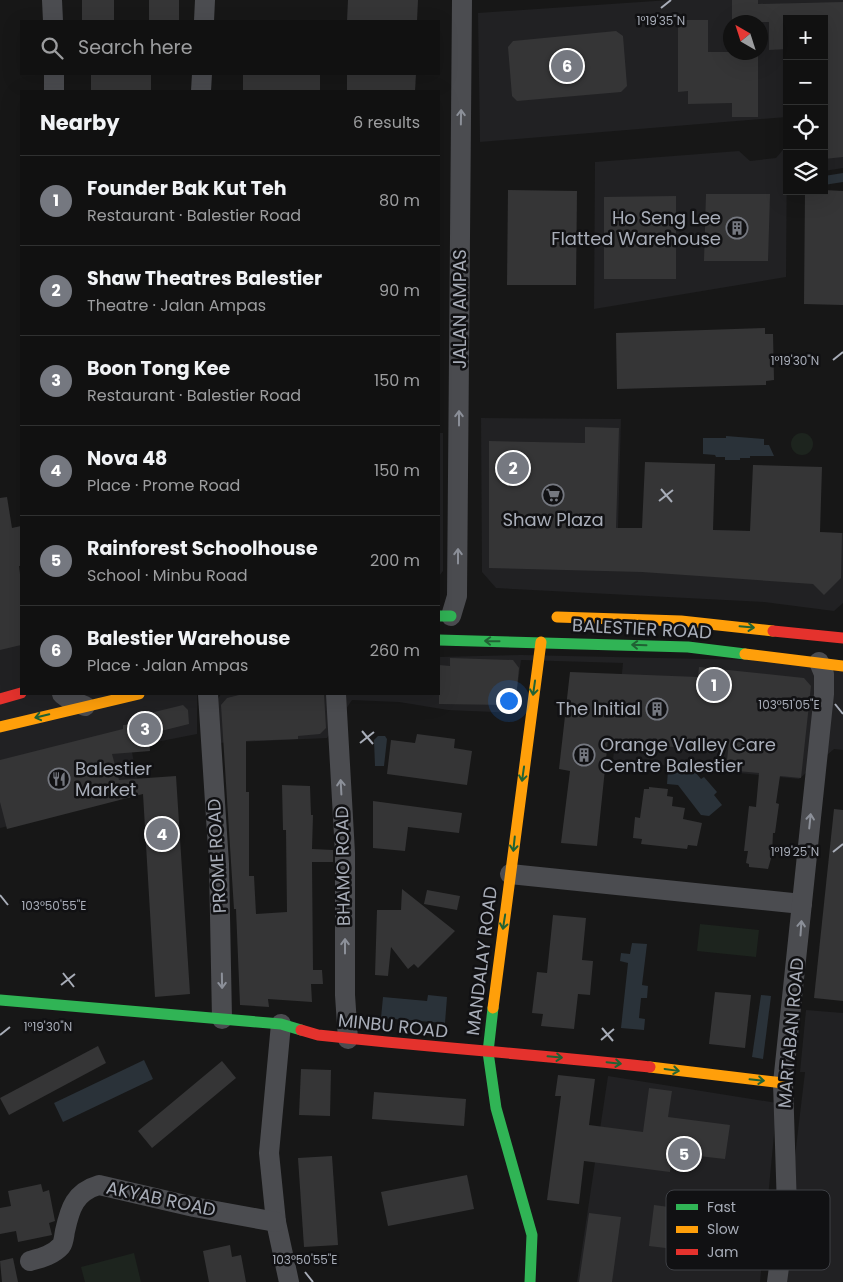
<!DOCTYPE html>
<meta charset="utf-8">
<style>
:root{--surface:#111;--page:#1a1a1a;--text:#f1f3f6;--muted:#9c9d9f;--line:#303131;--accent:#757880}
body{margin:0;font-family:Poppins,sans-serif;background:var(--page);color:var(--text)}
.controls{position:absolute;right:15px;top:15px;display:grid;overflow:hidden;border-radius:0px;box-shadow:0 5px 20px #0002}
.controls button{width:45px;height:45px;display:grid;place-items:center;padding:0;border:0;border-bottom:1px solid var(--line);background:var(--surface);color:var(--text);font:25px sans-serif}
.compass{position:absolute;left:723px;top:15px;width:45px;height:45px;border-radius:50%;background:var(--surface);box-shadow:0 5px 20px #0002;rotate:321deg}
.you{position:absolute;left:508px;top:700px;width:18px;height:18px;margin:-12px;border:4px solid #fff;border-radius:50%;background:#1a73e8;box-shadow:0 0 0 8px #1a73e833}
.badge{display:grid;place-items:center;width:32px;height:32px;border-radius:50%;background:var(--accent);color:#fff;font-size:16px;font-weight:700}
.pin{position:absolute;translate:-50% -50%;border:2px solid #fff;box-shadow:0 1px 5px #0006}
.list{margin:0;padding:0;list-style:none}
h2{display:flex;justify-content:space-between;align-items:center;height:65px;margin:0;padding:0 20px;font-size:21px}
h2 small{font-size:16px;font-weight:400;color:var(--muted)}
.list li{display:grid;grid-template-columns:32px 1fr auto;gap:15px;align-items:center;box-sizing:border-box;height:90px;padding:0 20px;border-top:1px solid var(--line)}
.list b{display:block;font-size:19px;white-space:nowrap}
.list p{margin:0;font-size:16px;white-space:nowrap;color:var(--muted)}
.list em{font-size:16px;font-style:normal;color:var(--muted)}
.icon{flex:none;width:28px;height:28px;fill:none;stroke:currentColor;stroke-width:2;stroke-linecap:round;stroke-linejoin:round}
.map{position:relative;flex:none;width:843px;height:1282px;overflow:hidden}
.search{position:absolute;background:var(--surface);box-shadow:0 5px 20px #0002;left:20px;top:20px;width:420px;height:55px;display:flex;align-items:center;gap:12px;box-sizing:border-box;padding:0 18px;border-radius:0px;color:var(--muted);font-size:19px}
.panel{position:absolute;background:var(--surface);box-shadow:0 5px 20px #0002;left:20px;top:90px;width:420px;height:605px;border-radius:0px}
.map>svg:first-child{display:block}
</style>
<div class="map">
<svg width="843" height="1282" viewBox="0 0 843 1282">
<rect width="100%" height="100%" fill="#171717"/>
<g fill="#212123" fill-rule="evenodd">
<path d="M670 0H843V168L824 171V19H787V117L480 142 478 13ZM730 22H760V52H730Z"/>
<polygon points="787,145 786,277 594,309 595,162 739,151 750,161 776,158"/>
<polygon points="481,418 621,419 618,528 843,533 843,603 834,611 764,602 496,588 482,572"/>
<polygon points="439,433 443,433 443,571 439,576"/>
<polygon points="21,603 21,694 197,694 197,734 131,747 140,794 0,828 0,608"/>
<polygon points="521,655 843,662 843,750 834,749 799,779 613,760 623,663 521,660 514,713 448,710 399,702 352,700 327,738 217,743 215,703 221,694 439,694 439,657"/>
<polygon points="806,1010 843,1013 843,1282 780,1282 805,1072 800,1072"/>
<polygon points="608,1076 777,1103 760,1282 577,1282"/>
</g>
<g fill="#1d241e">
<circle cx="802" cy="444" r="11"/>
<polygon points="700,924 759,930 756,957 697,951"/>
<polygon points="134,1253 141,1282 85,1282 81,1267"/>
</g>
<g fill="#2a3239">
<polygon points="843,173 843,182 824,185 824,176"/>
<polygon points="726,436 764,439 764,445 769,445 774,456 750,456 750,458 740,458 740,460 725,460 725,457 716,457 715,455 703,454 703,438 726,438"/>
<polygon points="378,736 385,736 387,739 384,766 375,766 374,740"/>
<polygon points="668,770 696,773 701,779 704,777 717,792 714,795 722,805 709,816 701,815 678,785 667,784"/>
<polygon points="632,943 647,944 642,985 648,986 647,998 641,998 639,1018 645,1019 644,1030 621,1028 628,963 620,961 621,953 630,954"/>
<polygon points="428,995 447,997 445,1023 381,1018 383,997 427,1001"/>
<polygon points="761,995 771,996 763,1059 752,1057"/>
<polygon points="144,1060 153,1079 63,1122 54,1103"/>
</g>
<g fill="#353536">
<rect x="82" y="0" width="32" height="21"/>
<rect x="149" y="0" width="30" height="21"/>
<polygon points="348,0 418,0 417,21 347,21"/>
<polygon points="732,0 758,0 758,4 843,2 843,157 824,159 824,19 787,19 787,49 769,50 769,22 732,22"/>
<polygon points="678,20 708,20 708,52 758,52 758,117 732,117 732,103 688,104 688,91 678,92"/>
<polygon points="616,31 623,36 627,86 621,92 517,101 512,96 508,47 513,41"/>
<rect x="91" y="74" width="60" height="17"/>
<rect x="243" y="74" width="77" height="17"/>
<polygon points="347,74 416,74 415,91 347,91"/>
<polygon points="508,190 577,191 576,285 507,285"/>
<polygon points="824,190 843,191 843,305 804,304 805,192 819,193"/>
<polygon points="706,194 770,194 768,261 704,261"/>
<polygon points="676,196 676,279 604,279 604,197"/>
<polygon points="765,328 765,334 773,334 774,380 766,381 766,385 617,389 616,333"/>
<polygon points="585,427 619,428 616,528 642,528 645,462 715,464 713,530 750,531 753,465 822,467 820,532 842,533 841,578 824,595 813,584 642,572 489,568 489,441 585,443"/>
<polygon points="7,497 12,528 21,526 21,566 19,566 21,582 21,645 0,650 0,498"/>
<polygon points="450,658 513,660 519,668 516,698 507,705 439,704 439,665 450,666"/>
<polygon points="699,667 804,678 811,686 801,778 780,776 776,803 779,804 775,833 773,833 772,855 768,869 749,867 749,864 746,863 748,851 744,851 749,806 756,807 759,773 726,770 729,741 710,748 691,746 691,749 608,740 597,846 561,843 570,771 559,769 570,672 698,677"/>
<polygon points="243,694 324,694 326,728 320,734 298,736 298,739 246,741 246,792 249,792 249,876 254,876 256,914 287,912 286,830 283,830 282,785 310,786 311,815 313,815 312,849 333,850 333,862 312,862 313,970 322,970 323,984 311,984 312,1002 268,999 269,1007 240,1005 236,909 234,909 221,705 227,698"/>
<polygon points="183,705 188,710 189,724 149,734 150,751 112,754 119,780 176,776 190,994 155,997 143,794 7,829 0,802 0,760 123,729 123,725 138,724 138,716"/>
<polygon points="417,734 455,739 454,748 472,751 467,785 387,774 391,740 415,743"/>
<polygon points="649,787 668,789 667,796 673,797 672,806 685,808 683,819 702,823 697,846 688,845 687,849 641,844 642,839 633,838 635,817 640,818 644,789 649,789"/>
<polygon points="373,801 462,813 459,833 408,827 405,851 373,848"/>
<polygon points="834,809 843,810 843,1001 814,998"/>
<polygon points="402,889 455,931 418,968 414,964 408,969 391,947 388,976 375,975 377,910 401,910"/>
<polygon points="427,890 460,896 457,910 424,904"/>
<polygon points="553,915 586,918 582,960 593,961 590,995 578,994 574,1029 541,1026 543,1014 532,1013 537,972 547,973"/>
<polygon points="715,992 751,995 745,1048 709,1044"/>
<polygon points="98,1046 106,1063 9,1115 0,1098"/>
<polygon points="222,1061 236,1078 152,1148 138,1131"/>
<polygon points="301,1069 331,1070 330,1116 299,1115"/>
<polygon points="558,1075 595,1079 589,1125 643,1132 649,1088 672,1091 668,1117 730,1125 725,1159 672,1153 670,1172 584,1161 579,1204 547,1200 561,1096 555,1096"/>
<polygon points="374,1092 466,1099 464,1126 372,1119"/>
<polygon points="332,1156 338,1245 304,1247 298,1158"/>
<polygon points="467,1175 474,1209 388,1226 381,1192"/>
<polygon points="41,1184 43,1192 49,1190 55,1221 49,1223 52,1235 18,1242 16,1231 0,1234 0,1208 11,1206 8,1191"/>
<polygon points="654,1205 728,1215 727,1226 734,1227 732,1243 725,1242 723,1255 649,1246"/>
<polygon points="589,1213 621,1217 612,1282 579,1282"/>
<polygon points="230,1245 232,1257 241,1255 246,1282 209,1282 203,1251"/>
<polygon points="13,1258 18,1282 2,1282 0,1261"/>
</g>
<g fill="none" stroke-linecap="round" stroke-linejoin="round">
<g stroke="#4b4c50" stroke-width="20">
<polyline points="52,0 53,21"/>
<polyline points="204,21 205,0"/>
<polyline points="54,74 54,91"/>
<polyline points="201,91 202,74"/>
<polyline points="451,616 457,596 462,0"/>
<polyline points="62,694 70,700 85,706"/>
<polyline points="208,694 219,864 222,1019"/>
<polyline points="336,694 345,853 345,995 348,1039"/>
<polyline points="510,874 802,904"/>
<polyline points="281,1024 269,1153 276,1222 289,1282"/>
<path d="M30 1261C41 1258 53 1255 61 1246 64 1242 64 1236 65 1231 70 1208 75 1192 99 1185L194 1207 276 1222"/>
<polyline points="777,1282 787,1208 783,1083 824,694 824,674 819,662"/>
</g>
<g stroke="#30b455" stroke-width="11">
<polyline points="439,616 451,616"/>
<polyline points="439,640 688,647 745,654"/>
<polyline points="0,1000 281,1024 301,1030"/>
<polyline points="493,1008 488,1052 496,1108 532,1235 530,1282"/>
</g>
<g stroke="#ff9f0a" stroke-width="11">
<polyline points="557,617 681,621 773,631"/>
<polyline points="745,654 843,666"/>
<polyline points="0,727 139,694"/>
<polyline points="493,1008 541,642"/>
<polyline points="650,1067 783,1083"/>
</g>
<g stroke="#e5322d" stroke-width="11">
<polyline points="773,631 843,638"/>
<polyline points="0,699 21,693"/>
<path d="M301 1030 318 1035C429 1047 540 1055 650 1067"/>
</g>
</g>
<defs><path id="oneway-shaft" d="M-6 0H5M1.5-3L5.5 0L1.5 3" fill="none" stroke-width="1.6" stroke-linecap="round" stroke-linejoin="round" transform="scale(1.25)"/></defs>
<g stroke="#8c9099">
<use href="#oneway-shaft" transform="translate(461 117) rotate(-89)"/>
<use href="#oneway-shaft" transform="translate(459 418) rotate(-90)"/>
<use href="#oneway-shaft" transform="translate(458 556) rotate(-90)"/>
<use href="#oneway-shaft" transform="translate(341 787) rotate(-93)"/>
<use href="#oneway-shaft" transform="translate(810 821) rotate(-84)"/>
<use href="#oneway-shaft" transform="translate(801 928) rotate(-86)"/>
<use href="#oneway-shaft" transform="translate(345 946) rotate(-90)"/>
<use href="#oneway-shaft" transform="translate(222 981) rotate(89)"/>
</g>
<g stroke="#206234">
<use href="#oneway-shaft" transform="translate(747 627) rotate(5)"/>
<use href="#oneway-shaft" transform="translate(492 641) rotate(-179)"/>
<use href="#oneway-shaft" transform="translate(639 645) rotate(-178)"/>
<use href="#oneway-shaft" transform="translate(534 688) rotate(98)"/>
<use href="#oneway-shaft" transform="translate(42 716) rotate(166)"/>
<use href="#oneway-shaft" transform="translate(523 774) rotate(98)"/>
<use href="#oneway-shaft" transform="translate(514 844) rotate(96)"/>
<use href="#oneway-shaft" transform="translate(504 922) rotate(99)"/>
<use href="#oneway-shaft" transform="translate(555 1057) rotate(5)"/>
<use href="#oneway-shaft" transform="translate(614 1063) rotate(6)"/>
<use href="#oneway-shaft" transform="translate(672 1070) rotate(8)"/>
<use href="#oneway-shaft" transform="translate(757 1080) rotate(6)"/>
</g>
<path fill="none" stroke="#a8adb8" stroke-width="2" d="M661 8 671 0M833 360 843 352M661 489 672 502M659 501 673 490M835 704 843 714M362 731 373 744M360 743 374 732M833 852 843 844M0 895 8 905M63 973 74 987M61 985 75 974M602 1028 613 1041M0 1035 10 1027M601 1040 614 1029M305 1272 313 1282"/>
<defs>
<g id="building-ring" transform="scale(1.125)"><circle r="9.5" fill="#111113" stroke="#757880" stroke-width="1.5"/><path d="M-4-6H4V6H1V3H-1V6H-4ZM-2.5-4.3h1.7v1.8h-1.7ZM.8-4.3h1.7v1.8H.8ZM-2.5-1h1.7V.8h-1.7ZM.8-1h1.7V.8H.8Z" fill="#757880"/></g>
<g id="supermarket-ring" transform="scale(1.125)"><circle r="9.5" fill="#111113" stroke="#757880" stroke-width="1.5"/><path d="M-6-5.5h2.5l.6 2H6L4.5 2H-2.5L-4.4-4H-6ZM-1.5 3.2a1.3 1.3 0 1 0 .1 0ZM3 3.2a1.3 1.3 0 1 0 .1 0Z" fill="#757880"/></g>
<g id="restaurant-ring" transform="scale(1.125)"><circle r="9.5" fill="#111113" stroke="#757880" stroke-width="1.5"/><path d="M-5-6h1v4h1v-4h1v4h1v-4h1v5L-1.5 .5V6h-2V.5L-5-1ZM5-6V6H3V1.5H1.5Q1.5-4 5-6Z" fill="#757880"/></g>
</defs>
<g fill-rule="evenodd">
<use href="#building-ring" x="737" y="228"/>
<use href="#supermarket-ring" x="553" y="495"/>
<use href="#building-ring" x="657" y="709"/>
<use href="#building-ring" x="584" y="755"/>
<use href="#restaurant-ring" x="59" y="779"/>
</g>
<g text-anchor="middle" stroke-width="5" stroke-linejoin="round" paint-order="stroke">
<g font-size="18" fill="#a8adb8" stroke="#111113" text-anchor="end">
<text x="721" y="224">Ho Seng Lee<tspan x="721" dy="21">Flatted Warehouse</tspan></text>
<text x="553" y="526" text-anchor="middle">Shaw Plaza</text>
<text x="641" y="715">The Initial</text>
<text x="600" y="751" text-anchor="start">Orange Valley Care<tspan x="600" dy="21">Centre Balestier</tspan></text>
<text x="75" y="775" text-anchor="start">Balestier<tspan x="75" dy="21">Market</tspan></text>
</g>
<g font-size="18" fill="#a8adb8" stroke="#111113">
<text transform="translate(460 309) rotate(-90)" y="6">JALAN AMPAS</text>
<text transform="translate(642 629) rotate(3)" y="6">BALESTIER ROAD</text>
<text transform="translate(217 856) rotate(-93)" y="6">PROME ROAD</text>
<text transform="translate(343 866) rotate(-91)" y="6">BHAMO ROAD</text>
<text transform="translate(482 961) rotate(-83)" y="6">MANDALAY ROAD</text>
<text transform="translate(393 1026) rotate(6)" y="6">MINBU ROAD</text>
<text transform="translate(791 1033) rotate(-85)" y="6">MARTABAN ROAD</text>
<text transform="translate(161 1199) rotate(12)" y="6">AKYAB ROAD</text>
</g>
</g>
<rect x="666" y="1190" width="164" height="80" rx="8" fill="#111113" stroke="#3e4045" stroke-width="1"/>
<rect x="676" y="1204" width="22" height="6" fill="#30b455"/>
<rect x="676" y="1226" width="22" height="7" fill="#ff9f0a"/>
<rect x="676" y="1249" width="22" height="6" fill="#e5322d"/>
<g font-size="14" fill="#a8adb8">
<text x="707" y="1212">Fast</text>
<text x="707" y="1234">Slow</text>
<text x="707" y="1257">Jam</text>
</g>
<g font-size="12" text-anchor="middle" fill="#a8adb8" stroke="#111113" stroke-width="5" stroke-linejoin="round" paint-order="stroke">
<text x="661" y="25">1°19'35"N</text>
<text x="795" y="365">1°19'30"N</text>
<text x="789" y="709">103°51'05"E</text>
<text x="795" y="856">1°19'25"N</text>
<text x="54" y="910">103°50'55"E</text>
<text x="48" y="1031">1°19'30"N</text>
<text x="305" y="1264">103°50'55"E</text>
</g>
</svg>
<div class="controls">
<button>+</button>
<button>−</button>
<button><svg class="icon" aria-label="locate" viewBox="0 0 24 24"><circle cx="12" cy="12" r="6"/><path d="M12 2v4M12 18v4M2 12h4M18 12h4"/></svg></button>
<button><svg class="icon" aria-label="layers" viewBox="0 0 24 24"><path d="M12 4l9 5-9 5-9-5zM3 14l9 5 9-5"/></svg></button>
</div>
<svg class="compass" viewBox="-18 -18 36 36"><path d="M0-13l5 13h-10z" fill="#e53935"/><path d="M0 13l5-13h-10z" fill="#9c9d9f"/></svg>
<div class="you"></div>
<div class="pin badge" style="left:714px;top:685px">1</div>
<div class="pin badge" style="left:513px;top:468px">2</div>
<div class="pin badge" style="left:145px;top:729px">3</div>
<div class="pin badge" style="left:162px;top:834px">4</div>
<div class="pin badge" style="left:684px;top:1154px">5</div>
<div class="pin badge" style="left:567px;top:66px">6</div>
<div class="search"><svg class="icon" aria-label="search" viewBox="0 0 24 24"><circle cx="10" cy="10" r="6"/><path d="M15 15l6 6"/></svg>Search here</div>
<section class="panel">
<h2>Nearby<small>6 results</small></h2>
<ul class="list">
<li><span class="badge">1</span><div><b>Founder Bak Kut Teh</b><p>Restaurant · Balestier Road</p></div><em>80 m</em></li>
<li><span class="badge">2</span><div><b>Shaw Theatres Balestier</b><p>Theatre · Jalan Ampas</p></div><em>90 m</em></li>
<li><span class="badge">3</span><div><b>Boon Tong Kee</b><p>Restaurant · Balestier Road</p></div><em>150 m</em></li>
<li><span class="badge">4</span><div><b>Nova 48</b><p>Place · Prome Road</p></div><em>150 m</em></li>
<li><span class="badge">5</span><div><b>Rainforest Schoolhouse</b><p>School · Minbu Road</p></div><em>200 m</em></li>
<li><span class="badge">6</span><div><b>Balestier Warehouse</b><p>Place · Jalan Ampas</p></div><em>260 m</em></li>
</ul>
</section>
</div>
